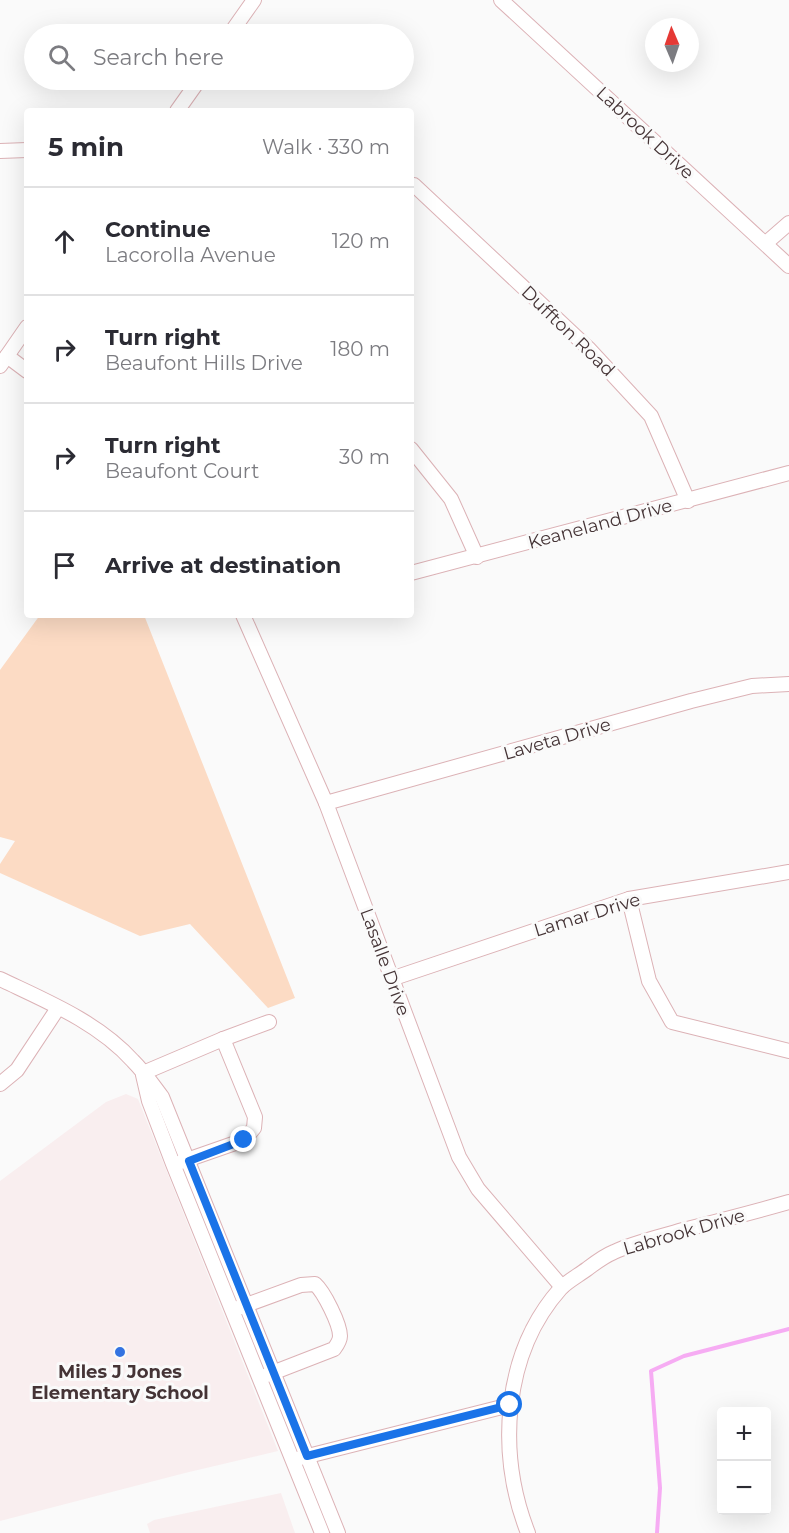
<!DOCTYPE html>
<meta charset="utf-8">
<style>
:root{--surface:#fff;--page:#f7f7f7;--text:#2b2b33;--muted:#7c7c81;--line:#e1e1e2}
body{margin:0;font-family:Montserrat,sans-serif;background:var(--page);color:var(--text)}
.controls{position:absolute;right:18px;bottom:18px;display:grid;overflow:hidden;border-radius:6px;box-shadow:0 6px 24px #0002}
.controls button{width:54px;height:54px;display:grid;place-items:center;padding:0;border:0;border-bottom:2px solid var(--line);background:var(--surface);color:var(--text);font:30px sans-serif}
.compass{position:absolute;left:645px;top:18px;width:54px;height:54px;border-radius:50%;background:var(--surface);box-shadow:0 6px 24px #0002;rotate:358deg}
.stop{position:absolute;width:18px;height:18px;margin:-14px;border:4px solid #1a73e8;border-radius:50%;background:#fff}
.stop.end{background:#1a73e8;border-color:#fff;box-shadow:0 2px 6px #0008}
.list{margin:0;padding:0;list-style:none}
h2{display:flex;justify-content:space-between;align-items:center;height:78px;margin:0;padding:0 24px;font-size:26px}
h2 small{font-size:20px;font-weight:400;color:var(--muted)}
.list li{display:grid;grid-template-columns:39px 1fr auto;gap:18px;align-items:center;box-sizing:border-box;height:108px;padding:0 24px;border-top:2px solid var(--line)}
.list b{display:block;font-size:22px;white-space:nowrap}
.list p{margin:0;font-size:20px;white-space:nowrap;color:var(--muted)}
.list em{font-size:20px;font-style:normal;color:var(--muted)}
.icon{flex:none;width:33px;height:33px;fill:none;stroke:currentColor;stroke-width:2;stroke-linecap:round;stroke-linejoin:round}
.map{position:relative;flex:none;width:789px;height:1533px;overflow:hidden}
.search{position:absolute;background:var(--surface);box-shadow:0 6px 24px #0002;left:24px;top:24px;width:390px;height:66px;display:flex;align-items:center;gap:15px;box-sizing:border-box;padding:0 21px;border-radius:33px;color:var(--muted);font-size:22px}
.panel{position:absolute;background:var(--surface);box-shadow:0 6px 24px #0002;left:24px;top:108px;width:390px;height:510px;border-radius:6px}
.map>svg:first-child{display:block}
</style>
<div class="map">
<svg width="789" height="1533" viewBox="0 0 789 1533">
<rect width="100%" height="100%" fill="#fafafa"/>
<g fill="#f9eeef">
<polygon points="126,1094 138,1099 278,1451 185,1473 0,1521 0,1181 106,1102"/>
<polygon points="281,1493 295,1533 150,1533 147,1524 154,1520"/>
</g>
<polygon fill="#fcdbc4" points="40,615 144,615 295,998 268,1008 190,924 140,936 0,873 0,864 15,841 0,837 0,670"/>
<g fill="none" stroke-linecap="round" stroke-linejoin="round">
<polyline stroke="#f6acf3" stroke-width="4" points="657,1533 660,1488 651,1371 684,1356 789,1329"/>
<g stroke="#dcb2b6" stroke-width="16">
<g id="street">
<polyline points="501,0 789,266"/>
<polyline points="230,34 254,0"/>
<polyline points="177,111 199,80"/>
<polyline points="0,151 27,150"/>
<polyline points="414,185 588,348 651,416 688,501"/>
<polyline points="766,243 789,223"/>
<polyline points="7,356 27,371"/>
<polyline points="0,366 27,327"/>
<polyline points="411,449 451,499 477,557"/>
<polyline points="411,573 789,473"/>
<polyline points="243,615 326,803 459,1157 478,1189 562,1287"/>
<polyline points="326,803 691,701 752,686 789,684"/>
<polyline points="629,899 649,981 672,1022 789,1051"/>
<path d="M0 979C46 1001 98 1022 133 1061 144 1072 153 1085 162 1097L338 1533"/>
<polyline points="391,979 629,899 789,872"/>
<polyline points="143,1073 223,1039 269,1022"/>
<polyline points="143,1075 149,1101 173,1164 322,1533"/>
<polyline points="0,1084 17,1070 58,1008"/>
<polyline points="181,1162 244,1140 254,1128 255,1117 223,1039"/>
<path d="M238 1308 301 1285 315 1284C324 1292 340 1324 340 1336 340 1341 337 1345 334 1349L267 1375"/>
<polyline points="300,1458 510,1405"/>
<path d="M528 1533C497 1454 502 1354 561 1288 568 1281 579 1275 587 1269 595 1263 604 1256 614 1252 636 1242 660 1237 683 1230 719 1221 754 1212 789 1202"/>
</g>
</g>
<use href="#street" stroke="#fff" stroke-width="14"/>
</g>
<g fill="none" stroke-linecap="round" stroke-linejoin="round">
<polyline stroke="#1a73e8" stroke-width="8" points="244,1140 189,1161 307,1456 510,1405"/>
</g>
<circle fill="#3473e1" stroke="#fafafa" stroke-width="2" cx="120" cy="1352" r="6"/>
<g text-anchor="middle" stroke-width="6" stroke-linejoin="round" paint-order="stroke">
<g font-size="18" fill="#453436" stroke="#fafafa">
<text transform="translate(645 133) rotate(43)" y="6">Labrook Drive</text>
<text transform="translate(568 331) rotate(44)" y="6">Duffton Road</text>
<text transform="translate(600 524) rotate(-15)" y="6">Keaneland Drive</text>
<text transform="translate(557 739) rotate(-16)" y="6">Laveta Drive</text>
<text transform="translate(587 915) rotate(-17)" y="6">Lamar Drive</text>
<text transform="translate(385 962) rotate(70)" y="6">Lasalle Drive</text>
<text transform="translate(684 1232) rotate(-16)" y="6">Labrook Drive</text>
</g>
<g font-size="18" font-weight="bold" fill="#453436" stroke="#fafafa">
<text x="120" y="1378">Miles J Jones<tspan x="120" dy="21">Elementary School</tspan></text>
</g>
</g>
</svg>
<div class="controls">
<button>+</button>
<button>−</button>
</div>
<svg class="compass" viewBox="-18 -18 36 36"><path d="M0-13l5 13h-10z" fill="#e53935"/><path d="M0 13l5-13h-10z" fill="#7c7c81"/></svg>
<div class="stop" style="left:510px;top:1405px"></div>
<div class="stop end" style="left:244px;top:1140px"></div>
<div class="search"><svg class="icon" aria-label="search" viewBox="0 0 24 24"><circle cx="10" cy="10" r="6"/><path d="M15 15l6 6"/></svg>Search here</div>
<section class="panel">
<h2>5 min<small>Walk · 330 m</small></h2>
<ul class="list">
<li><svg class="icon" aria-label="ahead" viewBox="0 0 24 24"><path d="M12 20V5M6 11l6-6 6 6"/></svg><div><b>Continue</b><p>Lacorolla Avenue</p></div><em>120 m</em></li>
<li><svg class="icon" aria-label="right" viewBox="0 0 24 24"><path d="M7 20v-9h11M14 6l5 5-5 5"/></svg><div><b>Turn right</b><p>Beaufont Hills Drive</p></div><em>180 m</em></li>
<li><svg class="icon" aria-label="right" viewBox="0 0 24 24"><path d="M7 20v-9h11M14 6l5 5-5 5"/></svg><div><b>Turn right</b><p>Beaufont Court</p></div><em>30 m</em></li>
<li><svg class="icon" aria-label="arrive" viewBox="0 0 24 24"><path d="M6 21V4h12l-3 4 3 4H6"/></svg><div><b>Arrive at destination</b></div></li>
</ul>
</section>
</div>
